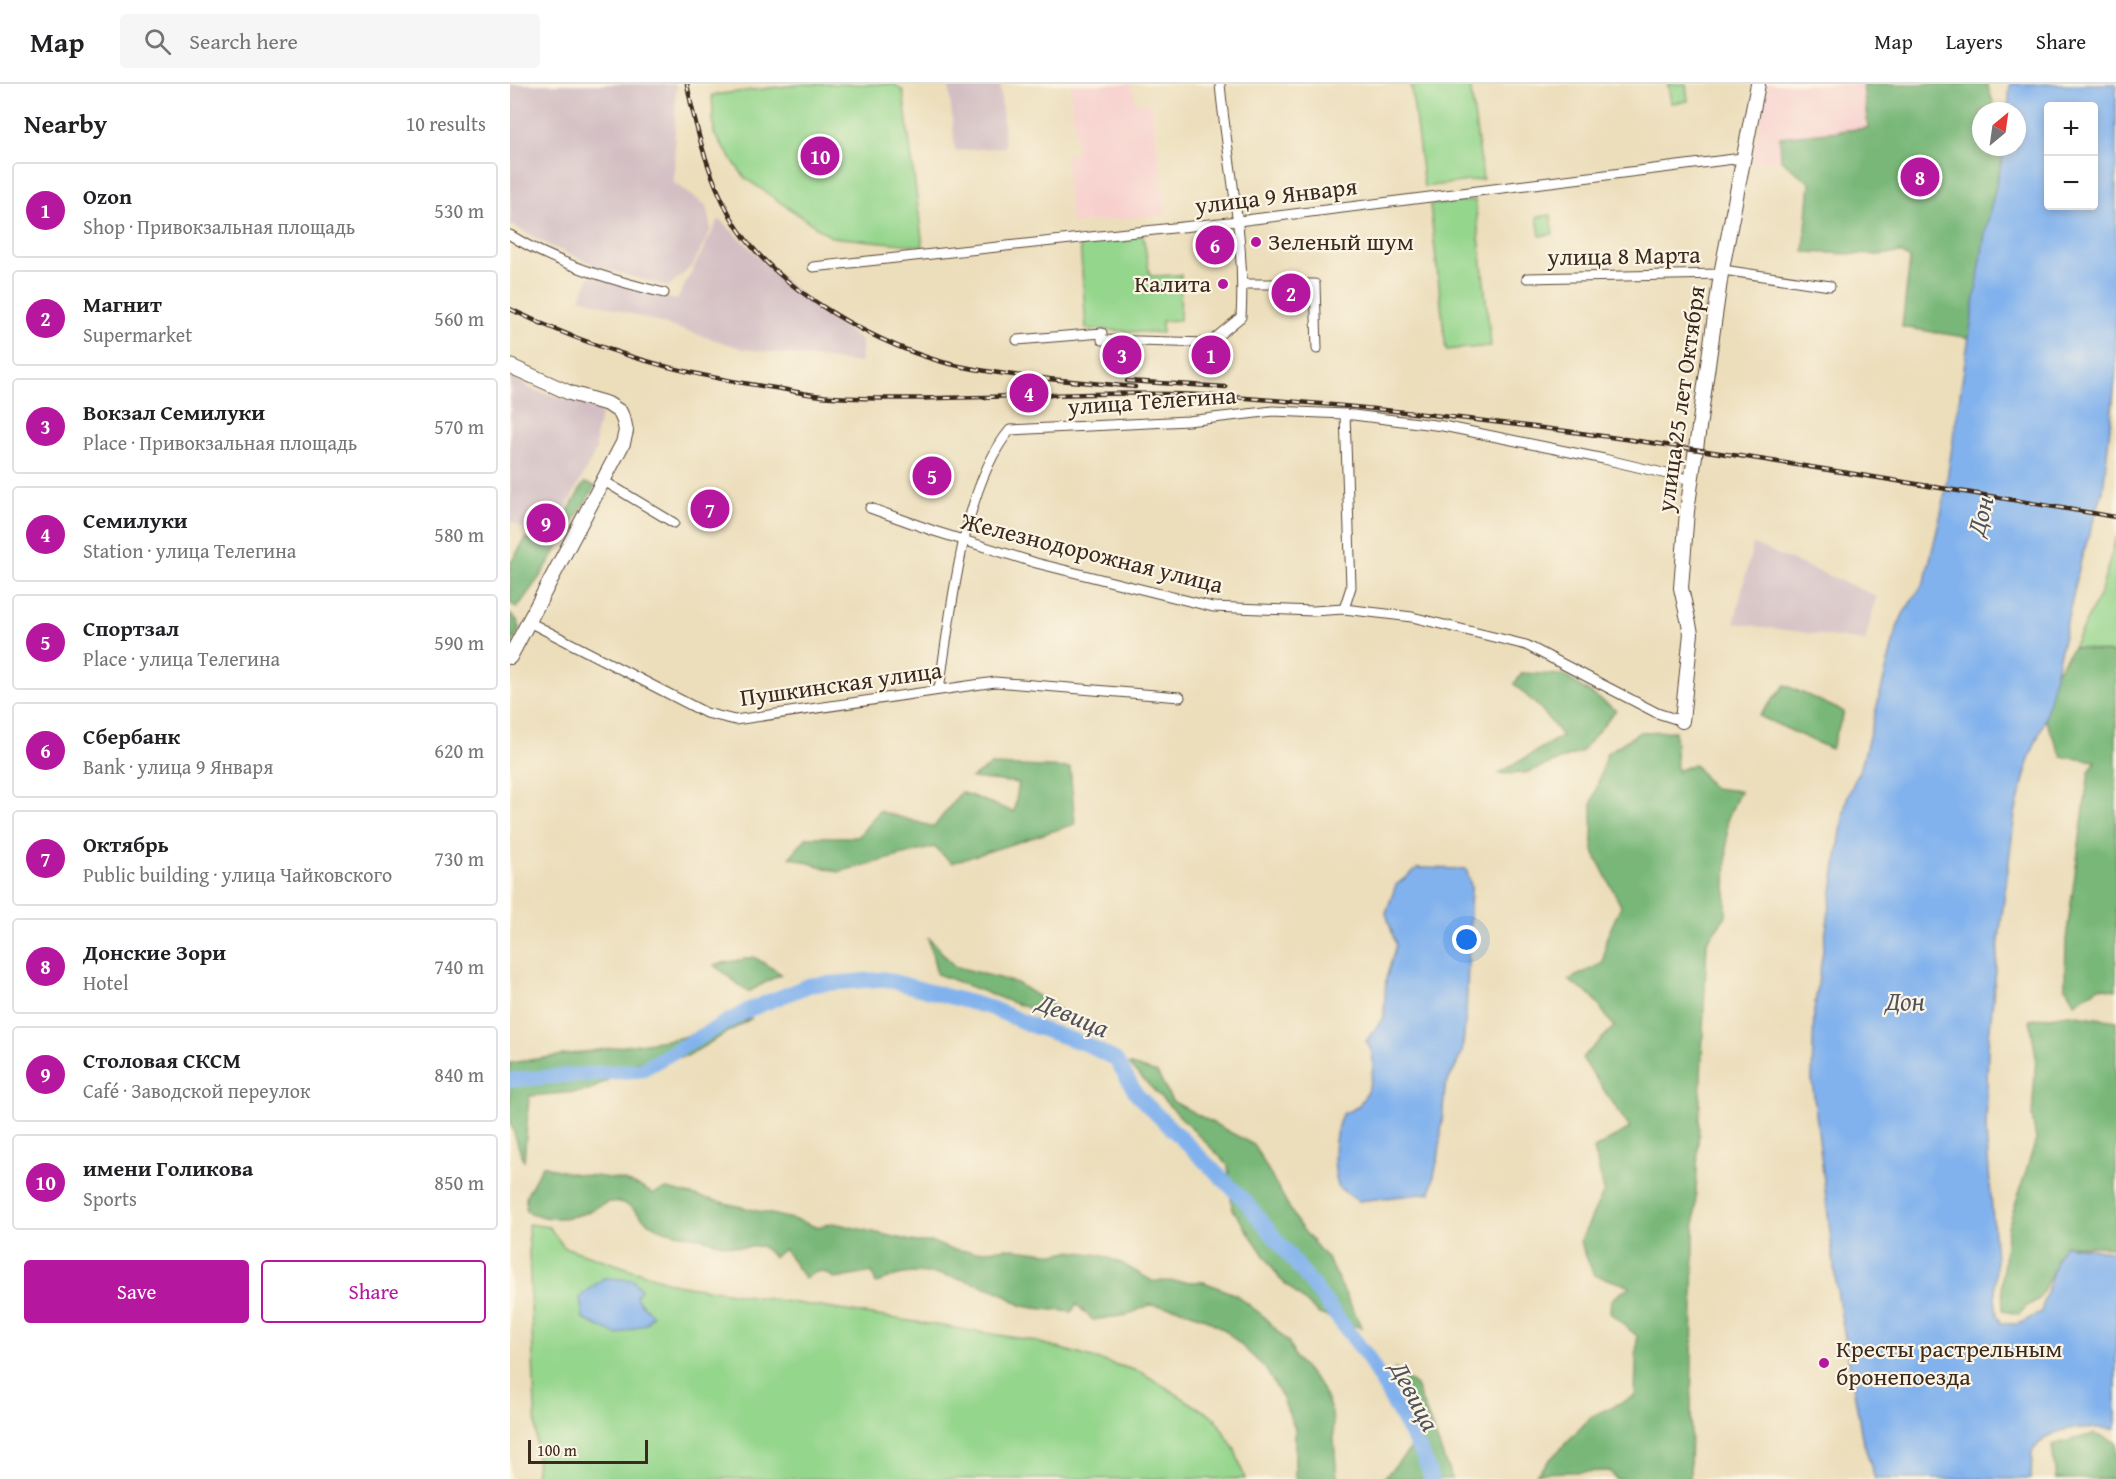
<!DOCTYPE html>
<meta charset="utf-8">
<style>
:root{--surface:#fff;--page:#f6f6f6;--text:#202124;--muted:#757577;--line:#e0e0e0;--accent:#b5179e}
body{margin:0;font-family:"Gentium Book Plus",serif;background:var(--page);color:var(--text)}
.controls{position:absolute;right:18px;top:18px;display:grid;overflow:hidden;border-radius:6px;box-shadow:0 3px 9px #0003}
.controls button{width:54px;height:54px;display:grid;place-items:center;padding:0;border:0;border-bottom:2px solid var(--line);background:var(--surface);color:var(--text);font:30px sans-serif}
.compass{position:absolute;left:1462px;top:18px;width:54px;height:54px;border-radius:50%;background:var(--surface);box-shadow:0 3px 9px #0003;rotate:29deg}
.scale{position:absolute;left:18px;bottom:15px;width:120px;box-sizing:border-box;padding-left:6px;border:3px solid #3b2a1e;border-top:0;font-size:16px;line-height:21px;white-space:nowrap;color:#3b2a1e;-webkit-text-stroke:4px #fcf5e5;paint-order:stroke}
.you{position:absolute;left:957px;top:856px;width:21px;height:21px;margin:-15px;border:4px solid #fff;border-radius:50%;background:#1a73e8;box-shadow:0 0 0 9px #1a73e833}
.badge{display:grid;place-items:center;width:39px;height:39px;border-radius:50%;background:var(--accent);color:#fff;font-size:20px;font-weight:700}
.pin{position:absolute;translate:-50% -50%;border:3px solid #fff;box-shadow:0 2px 6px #0006}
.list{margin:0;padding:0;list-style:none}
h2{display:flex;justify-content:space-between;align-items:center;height:78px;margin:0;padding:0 24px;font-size:26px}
h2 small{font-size:20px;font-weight:400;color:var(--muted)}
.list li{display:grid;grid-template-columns:39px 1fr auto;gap:18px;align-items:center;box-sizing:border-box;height:96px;margin:0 12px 12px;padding:0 12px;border:2px solid var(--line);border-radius:6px}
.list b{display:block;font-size:22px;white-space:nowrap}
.list p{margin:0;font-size:20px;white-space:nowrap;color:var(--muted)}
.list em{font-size:20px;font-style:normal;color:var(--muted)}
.actions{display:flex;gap:12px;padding:18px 24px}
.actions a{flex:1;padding:14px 0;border:2px solid var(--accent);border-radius:6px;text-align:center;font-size:21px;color:var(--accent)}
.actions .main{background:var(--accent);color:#fff}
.icon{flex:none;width:33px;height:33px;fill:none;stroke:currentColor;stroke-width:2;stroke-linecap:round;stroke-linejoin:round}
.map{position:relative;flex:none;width:1606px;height:1395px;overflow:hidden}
header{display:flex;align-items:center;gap:36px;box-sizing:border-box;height:84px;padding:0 30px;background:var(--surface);border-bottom:2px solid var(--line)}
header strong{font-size:28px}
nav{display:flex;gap:33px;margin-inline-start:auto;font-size:21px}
.search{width:420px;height:54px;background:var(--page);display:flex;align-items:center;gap:15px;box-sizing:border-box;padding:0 21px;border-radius:6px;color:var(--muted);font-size:22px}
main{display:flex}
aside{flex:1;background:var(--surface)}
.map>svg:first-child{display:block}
</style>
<header>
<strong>Map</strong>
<div class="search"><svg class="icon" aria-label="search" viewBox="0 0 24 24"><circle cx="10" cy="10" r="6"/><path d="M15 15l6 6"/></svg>Search here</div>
<nav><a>Map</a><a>Layers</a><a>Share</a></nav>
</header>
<main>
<aside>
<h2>Nearby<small>10 results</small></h2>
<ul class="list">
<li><span class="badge">1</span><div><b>Ozon</b><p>Shop · Привокзальная площадь</p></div><em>530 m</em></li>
<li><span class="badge">2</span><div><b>Магнит</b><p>Supermarket</p></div><em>560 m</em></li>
<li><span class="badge">3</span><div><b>Вокзал Семилуки</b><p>Place · Привокзальная площадь</p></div><em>570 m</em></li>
<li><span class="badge">4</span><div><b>Семилуки</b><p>Station · улица Телегина</p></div><em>580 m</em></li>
<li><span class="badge">5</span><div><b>Спортзал</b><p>Place · улица Телегина</p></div><em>590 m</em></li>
<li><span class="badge">6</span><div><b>Сбербанк</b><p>Bank · улица 9 Января</p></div><em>620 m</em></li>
<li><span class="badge">7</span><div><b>Октябрь</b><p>Public building · улица Чайковского</p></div><em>730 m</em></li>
<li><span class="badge">8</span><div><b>Донские Зори</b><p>Hotel</p></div><em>740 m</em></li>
<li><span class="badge">9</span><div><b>Столовая СКСМ</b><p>Café · Заводской переулок</p></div><em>840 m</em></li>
<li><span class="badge">10</span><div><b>имени Голикова</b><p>Sports</p></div><em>850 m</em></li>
</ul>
<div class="actions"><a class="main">Save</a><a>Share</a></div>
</aside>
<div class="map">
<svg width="1606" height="1395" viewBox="0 0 1606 1395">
<rect width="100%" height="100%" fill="#fcf5e5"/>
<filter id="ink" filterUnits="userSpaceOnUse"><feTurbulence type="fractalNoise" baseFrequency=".0167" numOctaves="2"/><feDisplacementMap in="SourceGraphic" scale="12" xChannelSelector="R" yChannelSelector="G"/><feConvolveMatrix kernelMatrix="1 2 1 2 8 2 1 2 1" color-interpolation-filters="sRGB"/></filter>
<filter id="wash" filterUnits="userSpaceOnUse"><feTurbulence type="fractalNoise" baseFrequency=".008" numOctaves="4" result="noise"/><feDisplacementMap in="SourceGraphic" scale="24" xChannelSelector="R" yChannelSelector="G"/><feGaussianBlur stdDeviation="1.35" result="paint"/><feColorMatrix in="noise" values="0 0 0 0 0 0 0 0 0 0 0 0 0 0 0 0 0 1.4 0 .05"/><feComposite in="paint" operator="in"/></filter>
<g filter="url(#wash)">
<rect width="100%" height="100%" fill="#ecdebb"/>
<g fill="#f7d0cd">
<polygon points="560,0 621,0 626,20 641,19 657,130 561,140 555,71 567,70"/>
<polygon points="1258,0 1473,0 1469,52 1242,78"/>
</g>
<g fill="#d2bec3">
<polygon points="0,0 166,0 164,99 196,121 201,145 183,181 158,203 92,184 42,163 0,140"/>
<polygon points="439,0 490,0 495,63 445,67"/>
<polygon points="209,135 275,197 352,258 350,279 234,265 70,214 80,192 167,216"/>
<polygon points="0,292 23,306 93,325 86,348 86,366 39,457 0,437"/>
<polygon points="1243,460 1367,512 1355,557 1224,539"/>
</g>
<g fill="#95d68d" stroke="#688056" stroke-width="1.5">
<polygon points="294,0 384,0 393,7 413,162 321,153 235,94 204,50 202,11"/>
<polygon points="901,0 960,0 973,95 914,103"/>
<polygon points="1158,0 1176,0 1178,17 1161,19"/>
<polygon points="965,116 981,262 936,266 920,121"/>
<polygon points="1041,131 1043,150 1030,152 1027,133"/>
<polygon points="633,151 640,192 671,191 670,236 652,237 652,249 576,245 570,158"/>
<polygon points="1606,453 1606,570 1563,563 1591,508"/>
<polygon points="18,1140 39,1143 54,1163 165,1200 520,1256 631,1288 705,1334 725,1366 735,1395 25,1395 27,1377"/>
</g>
<g fill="#78b778" stroke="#5a704b" stroke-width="1.5">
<polygon points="1353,0 1477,0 1486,27 1471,27 1471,63 1495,63 1475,149 1460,254 1392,243 1400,175 1391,169 1367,171 1294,168 1300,99 1271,76 1270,53 1358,44"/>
<polygon points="74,399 85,402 31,491 7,524 0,519 0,480 16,454 40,460"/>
<polygon points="0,530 7,536 9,546 0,563"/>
<polygon points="1563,563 1606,570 1606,906 1589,903 1565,919 1555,902 1556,856 1579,688 1586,677 1552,673 1535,635 1544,591"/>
<polygon points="1012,589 1053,591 1106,626 1071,668 1015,689 988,690 1052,652 1031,625 1004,600"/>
<polygon points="1275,601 1334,628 1321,665 1249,632"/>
<polygon points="1165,647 1167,687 1184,680 1203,704 1230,707 1217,736 1216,832 1197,857 1184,1155 1180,1395 1106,1395 1100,1387 1027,1389 1082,1332 1125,1312 1127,1252 1100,1229 1101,1216 1120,1202 1084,1191 1070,1158 1094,1107 1084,1065 1120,1044 1072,974 1104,943 1083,913 1058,896 1093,879 1096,855 1111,822 1083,767 1082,719 1097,669 1130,648"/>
<polygon points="481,681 560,684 565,740 442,779 424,763 328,788 280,773 297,753 348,753 369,727 424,743 451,708 504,728 509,699 461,694"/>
<polygon points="418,853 444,882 507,899 569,939 509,921 427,890"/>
<polygon points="244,873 271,890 238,908 204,881"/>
<polygon points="1559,930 1606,937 1606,1163 1555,1161 1529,1215 1517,1222 1509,1230 1493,1227 1492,1194 1498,1143 1526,1056 1522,1032 1526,974 1520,936"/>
<polygon points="242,934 177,972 126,979 79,1007 19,1012 14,1078 0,1038 0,979 169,954"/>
<polygon points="618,980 647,989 662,1017 744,1061 789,1141 819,1177 852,1244 809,1230 770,1195 722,1124 718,1081"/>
<path d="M33 1081C68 1096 110 1087 143 1110L157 1105 290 1137 306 1143 324 1139 406 1158H423L439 1165 465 1168 497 1164 546 1170 559 1167 591 1171 611 1179 642 1197 694 1198 726 1211 752 1231 779 1259 785 1274 810 1301 822 1328 827 1395H785V1345L772 1313 755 1284 715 1246 694 1234 668 1224 639 1221 617 1231 583 1236 566 1220 562 1228C546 1225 527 1226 511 1221 503 1218 496 1210 487 1207 450 1193 402 1178 366 1200L362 1188 326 1195C312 1186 308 1184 295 1195L274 1165 264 1173 251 1162C226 1165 215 1161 192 1154 173 1149 157 1150 139 1139 128 1132 124 1121 109 1118 94 1116 88 1124 75 1129 56 1136 34 1136 16 1127V1112Z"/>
<polygon points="885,1285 906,1302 942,1395 873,1395 911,1353"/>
<polygon points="1584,1350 1606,1358 1606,1395 1546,1395 1542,1361"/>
</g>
<g fill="#82b2ed" stroke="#5e6e86" stroke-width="1.5" fill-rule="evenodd">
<path d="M1500 0H1606V288L1593 407 1571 476 1535 635 1519 675 1505 730 1490 846 1478 963 1476 1049 1486 1175 1485 1212 1487 1231 1492 1240H1509L1531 1228 1547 1173 1555 1161 1606 1168V1345C1575 1343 1542 1339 1522 1368L1521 1395H1365L1352 1353 1327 1207 1302 996 1304 926 1334 728 1337 714 1352 680 1387 544 1393 530 1415 497 1433 421 1475 149 1495 63H1507V27H1498ZM1584 22V122H1538V22Z"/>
<path d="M908 784 956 785 961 802 956 931 952 969 935 1004 929 1070 920 1109 848 1117 828 1103C822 1078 822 1055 832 1030 837 1028 846 1025 849 1021 862 1004 869 974 856 957L874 933 876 895 886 861 876 829 886 801Z"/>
<path d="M94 1194 123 1196 131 1206 126 1212C129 1221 137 1223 142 1231L136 1240 107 1251 73 1235 70 1213Z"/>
</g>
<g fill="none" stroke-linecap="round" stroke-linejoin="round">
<polyline stroke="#82b2ed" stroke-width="15" points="0,996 131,986 238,926 300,901 374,895 481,924 525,943 578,961 606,976 627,1011 735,1117 791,1186 857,1272 913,1372 922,1395"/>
</g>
</g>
<g filter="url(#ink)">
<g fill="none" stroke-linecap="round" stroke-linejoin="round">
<g stroke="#564536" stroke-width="11">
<g id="street">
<path d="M0 151C46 180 102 196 154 209"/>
<polyline points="303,183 728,137 1232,74"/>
<polyline points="1213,186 1320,202"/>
<polyline points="1017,194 1211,190"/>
<polyline points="733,200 805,200 807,265"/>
<path d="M507 256 592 249V256L699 259 731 233C736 154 717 78 710 0"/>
<polyline points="94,397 164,439"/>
<polyline points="360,424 424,447 526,479 703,523 803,527 834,525 902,533 1016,561 1147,629 1172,637"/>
<polyline points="834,525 841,503 835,330"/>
<polyline points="19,538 196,629 225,636 485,598 670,613"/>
<path d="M429 605C441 531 452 403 500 346L678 337 763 327 835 330 933 342 1094 375 1182 396"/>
</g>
</g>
<g stroke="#564536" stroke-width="16">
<g id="secondary">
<polyline points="0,282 60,309 98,320 110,328 114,337 116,347 113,359 0,573"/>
<polyline points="1172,637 1181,549 1171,504 1177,427 1211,190 1248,0"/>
</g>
</g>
<use href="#street" stroke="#fff" stroke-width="9"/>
<use href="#secondary" stroke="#fff" stroke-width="14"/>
<g stroke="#3b2a1e" stroke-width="4.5">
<g id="rail">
<path d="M177 0C186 46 198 92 221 133 259 203 373 266 449 282 506 294 567 297 625 303"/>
<path d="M0 225C84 266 172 291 265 304 284 307 303 312 322 313 444 319 567 305 690 311 997 329 1303 383 1606 433"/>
<polyline points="617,297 716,303"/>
</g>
</g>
<use href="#rail" stroke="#fcf5e5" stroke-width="2" stroke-dasharray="7" stroke-linecap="butt"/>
</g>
</g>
<g fill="#b5179e" stroke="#fcf5e5" stroke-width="2">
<circle cx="746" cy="158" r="6"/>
<circle cx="713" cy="200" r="6"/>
<circle cx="1314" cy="1279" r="6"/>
</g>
<g text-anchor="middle" stroke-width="4.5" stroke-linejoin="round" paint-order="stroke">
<g font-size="24" fill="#3b2a1e" stroke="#fcf5e5">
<text transform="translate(766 112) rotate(-7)" y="8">улица 9 Января</text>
<text transform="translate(1114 172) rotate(-1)" y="8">улица 8 Марта</text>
<text transform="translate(1171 315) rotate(-82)" y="8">улица 25 лет Октября</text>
<text transform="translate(642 317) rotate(-4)" y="8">улица Телегина</text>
<text transform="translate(582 469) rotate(14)" y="8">Железнодорожная улица</text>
<text transform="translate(331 600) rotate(-8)" y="8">Пушкинская улица</text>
</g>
<g font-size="24" fill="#3b2a1e" stroke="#fcf5e5" text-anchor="start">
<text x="758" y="166">Зеленый шум</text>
<text x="701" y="208" text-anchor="end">Калита</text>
<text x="1326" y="1273">Кресты растрельным<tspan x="1326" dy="28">бронепоезда</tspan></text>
</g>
<g font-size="26" font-style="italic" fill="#50535c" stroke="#fcf5e5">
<text transform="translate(1470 432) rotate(-75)" y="9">Дон</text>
<text x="1395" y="926">Дон</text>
<text transform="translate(563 931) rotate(23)" y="9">Девица</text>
<text transform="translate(905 1312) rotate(62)" y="9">Девица</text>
</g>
</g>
</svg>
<div class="controls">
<button>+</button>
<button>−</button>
</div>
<svg class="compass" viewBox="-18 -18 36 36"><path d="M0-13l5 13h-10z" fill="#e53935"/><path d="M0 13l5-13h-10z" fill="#757577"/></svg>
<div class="scale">100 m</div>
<div class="you"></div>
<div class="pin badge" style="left:701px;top:271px">1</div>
<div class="pin badge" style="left:781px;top:209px">2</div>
<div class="pin badge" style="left:612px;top:271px">3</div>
<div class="pin badge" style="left:519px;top:309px">4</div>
<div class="pin badge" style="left:422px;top:392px">5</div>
<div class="pin badge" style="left:705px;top:161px">6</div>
<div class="pin badge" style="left:200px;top:425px">7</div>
<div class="pin badge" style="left:1410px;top:93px">8</div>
<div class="pin badge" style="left:36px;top:439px">9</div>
<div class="pin badge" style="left:310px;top:72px">10</div>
</div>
</main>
